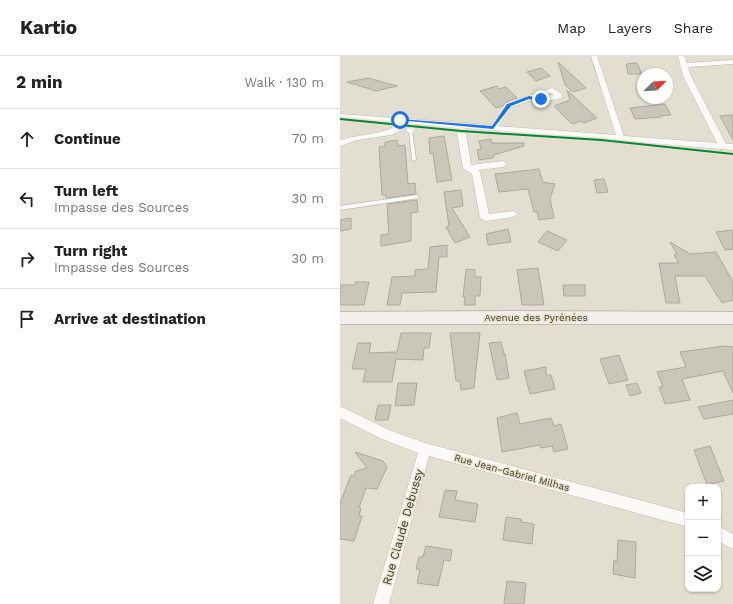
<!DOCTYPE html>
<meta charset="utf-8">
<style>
:root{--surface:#fff;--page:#f2f2f2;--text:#222;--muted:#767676;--line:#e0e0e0}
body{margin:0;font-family:"Work Sans",sans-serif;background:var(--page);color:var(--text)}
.controls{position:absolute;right:12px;bottom:12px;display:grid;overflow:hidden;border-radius:8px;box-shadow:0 1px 3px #0004}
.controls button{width:36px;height:36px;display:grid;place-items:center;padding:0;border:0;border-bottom:1px solid var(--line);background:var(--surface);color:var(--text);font:20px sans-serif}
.compass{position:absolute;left:297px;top:12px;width:36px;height:36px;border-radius:50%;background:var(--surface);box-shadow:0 1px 3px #0004;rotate:66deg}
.stop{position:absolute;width:12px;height:12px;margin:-9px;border:3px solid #1a73e8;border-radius:50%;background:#fff}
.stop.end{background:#1a73e8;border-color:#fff;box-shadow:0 1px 4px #0008}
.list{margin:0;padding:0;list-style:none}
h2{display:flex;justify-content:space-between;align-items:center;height:52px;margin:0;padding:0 16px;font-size:17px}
h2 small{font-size:13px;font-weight:400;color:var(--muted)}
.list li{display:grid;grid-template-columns:26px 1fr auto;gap:12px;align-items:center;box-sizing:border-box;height:60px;padding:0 16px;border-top:1px solid var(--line)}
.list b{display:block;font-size:15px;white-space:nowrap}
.list p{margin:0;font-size:13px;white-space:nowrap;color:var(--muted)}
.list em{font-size:13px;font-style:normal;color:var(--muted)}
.icon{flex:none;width:22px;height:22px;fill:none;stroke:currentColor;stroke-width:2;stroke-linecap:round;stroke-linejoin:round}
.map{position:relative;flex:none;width:393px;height:548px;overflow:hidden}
header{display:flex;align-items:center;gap:24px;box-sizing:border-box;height:56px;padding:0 20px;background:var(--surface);border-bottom:1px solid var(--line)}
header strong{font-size:19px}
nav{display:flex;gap:22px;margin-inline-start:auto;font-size:14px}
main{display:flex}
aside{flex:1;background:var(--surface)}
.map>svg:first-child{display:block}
</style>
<header>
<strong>Kartio</strong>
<nav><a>Map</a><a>Layers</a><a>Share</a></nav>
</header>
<main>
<aside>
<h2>2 min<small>Walk · 130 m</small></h2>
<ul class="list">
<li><svg class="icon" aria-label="ahead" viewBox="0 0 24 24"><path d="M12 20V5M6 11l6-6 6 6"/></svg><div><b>Continue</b></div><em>70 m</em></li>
<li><svg class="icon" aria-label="left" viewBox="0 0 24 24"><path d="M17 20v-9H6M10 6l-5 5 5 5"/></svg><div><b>Turn left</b><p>Impasse des Sources</p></div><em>30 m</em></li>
<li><svg class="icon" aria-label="right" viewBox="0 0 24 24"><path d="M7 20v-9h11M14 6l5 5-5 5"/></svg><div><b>Turn right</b><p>Impasse des Sources</p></div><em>30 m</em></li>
<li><svg class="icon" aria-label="arrive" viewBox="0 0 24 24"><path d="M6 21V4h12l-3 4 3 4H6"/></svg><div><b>Arrive at destination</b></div></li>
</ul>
</aside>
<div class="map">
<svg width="393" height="548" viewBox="0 0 393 548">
<rect width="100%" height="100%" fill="#e2ded0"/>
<g fill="#cac6ba" stroke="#aba89d">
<polygon points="218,6 246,32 233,36 225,29"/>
<polygon points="297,7 302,18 288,18 286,8"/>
<polygon points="201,12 210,20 196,25 187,16"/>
<polygon points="28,22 57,30 36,35 7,26"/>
<polygon points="157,30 159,33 166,31 177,42 166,46 162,50 156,52 140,35"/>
<polygon points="227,34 257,62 244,67 241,65 232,68 214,50 230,44"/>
<polygon points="325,48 331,59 320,60 321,61 295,63 290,52"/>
<polygon points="393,59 393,84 380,60"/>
<polygon points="104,80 112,124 97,126 93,97 90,98 89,82"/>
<polygon points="151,83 152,87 184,87 184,90 154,99 153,102 139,104 137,94 141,93 139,85"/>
<polygon points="57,84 58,90 65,89 68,128 75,127 76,138 46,142 46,139 42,139 39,91 45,90 45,86"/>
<polygon points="199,113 203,126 215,128 210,143 214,162 199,164 197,156 194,156 188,133 159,136 155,118"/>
<polygon points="264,123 268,136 257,137 254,124"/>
<polygon points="121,134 123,150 112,152 130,181 115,187 106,171 109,170 104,136"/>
<polygon points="77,144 78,156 71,157 71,185 41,190 41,179 49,178 47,148"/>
<polygon points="11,162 11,173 0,175 0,164"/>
<polygon points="168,173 171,186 148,189 146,178"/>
<polygon points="393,174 393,193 385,194 376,176"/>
<polygon points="207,175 227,184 218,195 198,186"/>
<polygon points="330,186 350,198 376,196 393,226 393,244 382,247 365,220 335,220 340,247 326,247 319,207 339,207 334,199 337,198"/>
<polygon points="107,189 107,201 99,201 96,236 62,237 60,249 47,249 52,221 75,220 75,214 88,213 90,191"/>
<polygon points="198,212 204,249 182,249 177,214"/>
<polygon points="126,213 135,214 135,221 141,221 140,240 135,240 135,249 124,249 125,241 123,241"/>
<polygon points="15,226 29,226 24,249 0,249 0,229 15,229"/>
<polygon points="223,229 245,229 245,240 224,240"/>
<polygon points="61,277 91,277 89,292 84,292 83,304 56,303 52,326 23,326 26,313 12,313 18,287 31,287 29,297 57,296"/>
<polygon points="110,277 140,277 134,332 121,334 120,325 116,325"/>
<polygon points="161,286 164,298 165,298 169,322 157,324 149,287"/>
<polygon points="385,290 393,291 393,337 383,315 342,323 350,344 325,348 319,331 323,331 317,316 346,311 340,296"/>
<polygon points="279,299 288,324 269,328 260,303"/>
<polygon points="206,311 206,319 211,319 215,333 190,338 184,315"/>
<polygon points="58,327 77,327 74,349 55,350"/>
<polygon points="297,327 301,337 290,340 286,329"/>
<polygon points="393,344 393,358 364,363 358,351"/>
<polygon points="38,349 51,349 48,364 35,364"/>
<polygon points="177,357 180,368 211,362 214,370 221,368 228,393 214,396 212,390 201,392 200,389 162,396 157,362"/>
<polygon points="370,390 384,425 367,429 354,394"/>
<polygon points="15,396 43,405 47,411 37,433 26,432 19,452 21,452 19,460 22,460 14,485 0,483 0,447 11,419 14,420 16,415 27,412"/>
<polygon points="105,434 117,435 115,444 138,448 135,466 99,461"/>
<polygon points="166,461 181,463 181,466 194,468 192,488 163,484"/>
<polygon points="278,484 296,486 295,522 273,518 274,504 277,505"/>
<polygon points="86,490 112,494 110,505 104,504 98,530 77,527 80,514 76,513 79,501 83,501"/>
<polygon points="167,525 186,527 184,548 164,548"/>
</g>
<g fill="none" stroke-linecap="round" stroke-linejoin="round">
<g stroke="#bebbb0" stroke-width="1.5">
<g id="service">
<polygon points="69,74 70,74 72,75 76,104 74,105 72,104"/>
<polygon points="77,139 79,141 79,142 0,154 0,150"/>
</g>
</g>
<g stroke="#bebbb0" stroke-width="1">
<g id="minor">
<path d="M251 0H257L284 80 377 87 343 20 338 0H344L347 7 393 4V8L348 11 351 20 386 88H393V94L125 72 131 109 163 105 167 108 163 111 138 114 140 116 149 158 173 155 178 158 173 161 145 165 140 162 132 118 123 112 116 72 77 68 73 77H70L66 75 69 68 62 67 58 76 51 79 17 84 0 90V84C17 79 36 79 52 72L55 67 0 62V58L151 69 166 47 212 32 222 38V42L208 45 192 44 172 51 158 70 276 79ZM211 37 214 39 202 40Z"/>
<polygon points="0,350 49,374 85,387 348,457 348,471 89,400 49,548 33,548 78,397 42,383 0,362"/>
<polygon points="378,470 393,478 393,493 378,485"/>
</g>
</g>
<g stroke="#bebbb0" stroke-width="2">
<polygon id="secondary" points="176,255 393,256 393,268 0,268 0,256"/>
</g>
<use href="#service" fill="#fbfaf8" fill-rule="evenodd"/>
<use href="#minor" fill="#fbfaf8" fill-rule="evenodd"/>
<use href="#secondary" fill="#f1eeeb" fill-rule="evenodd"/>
<g stroke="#e9e1c9" stroke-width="3">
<polygon id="cycleway" points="0,62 121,74 261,83 393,97 393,99 261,85 121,76 0,64"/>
</g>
<use href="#cycleway" fill="#00873e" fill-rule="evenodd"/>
</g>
<polygon fill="#1a73e8" points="189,40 204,43 201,45 189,43 171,50 153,73 58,64 60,63 152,70 167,48"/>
<g text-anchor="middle" stroke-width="3" stroke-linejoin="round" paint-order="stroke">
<g font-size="10" fill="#3e3b31" stroke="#e9e1c9">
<text x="196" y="265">Avenue des Pyrénées</text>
<text transform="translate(172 416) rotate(15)" y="4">Rue Jean-Gabriel Milhas</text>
</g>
<g font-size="12" fill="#3e3b31" stroke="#e9e1c9">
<text transform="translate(63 471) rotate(-74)" y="4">Rue Claude Debussy</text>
</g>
</g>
</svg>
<div class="controls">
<button>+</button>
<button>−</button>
<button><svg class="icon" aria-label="layers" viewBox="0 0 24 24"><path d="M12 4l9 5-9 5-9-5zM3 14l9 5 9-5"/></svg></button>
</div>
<svg class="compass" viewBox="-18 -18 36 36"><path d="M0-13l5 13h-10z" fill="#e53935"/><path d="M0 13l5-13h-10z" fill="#767676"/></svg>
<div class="stop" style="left:60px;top:64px"></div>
<div class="stop end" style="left:201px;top:43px"></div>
</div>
</main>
